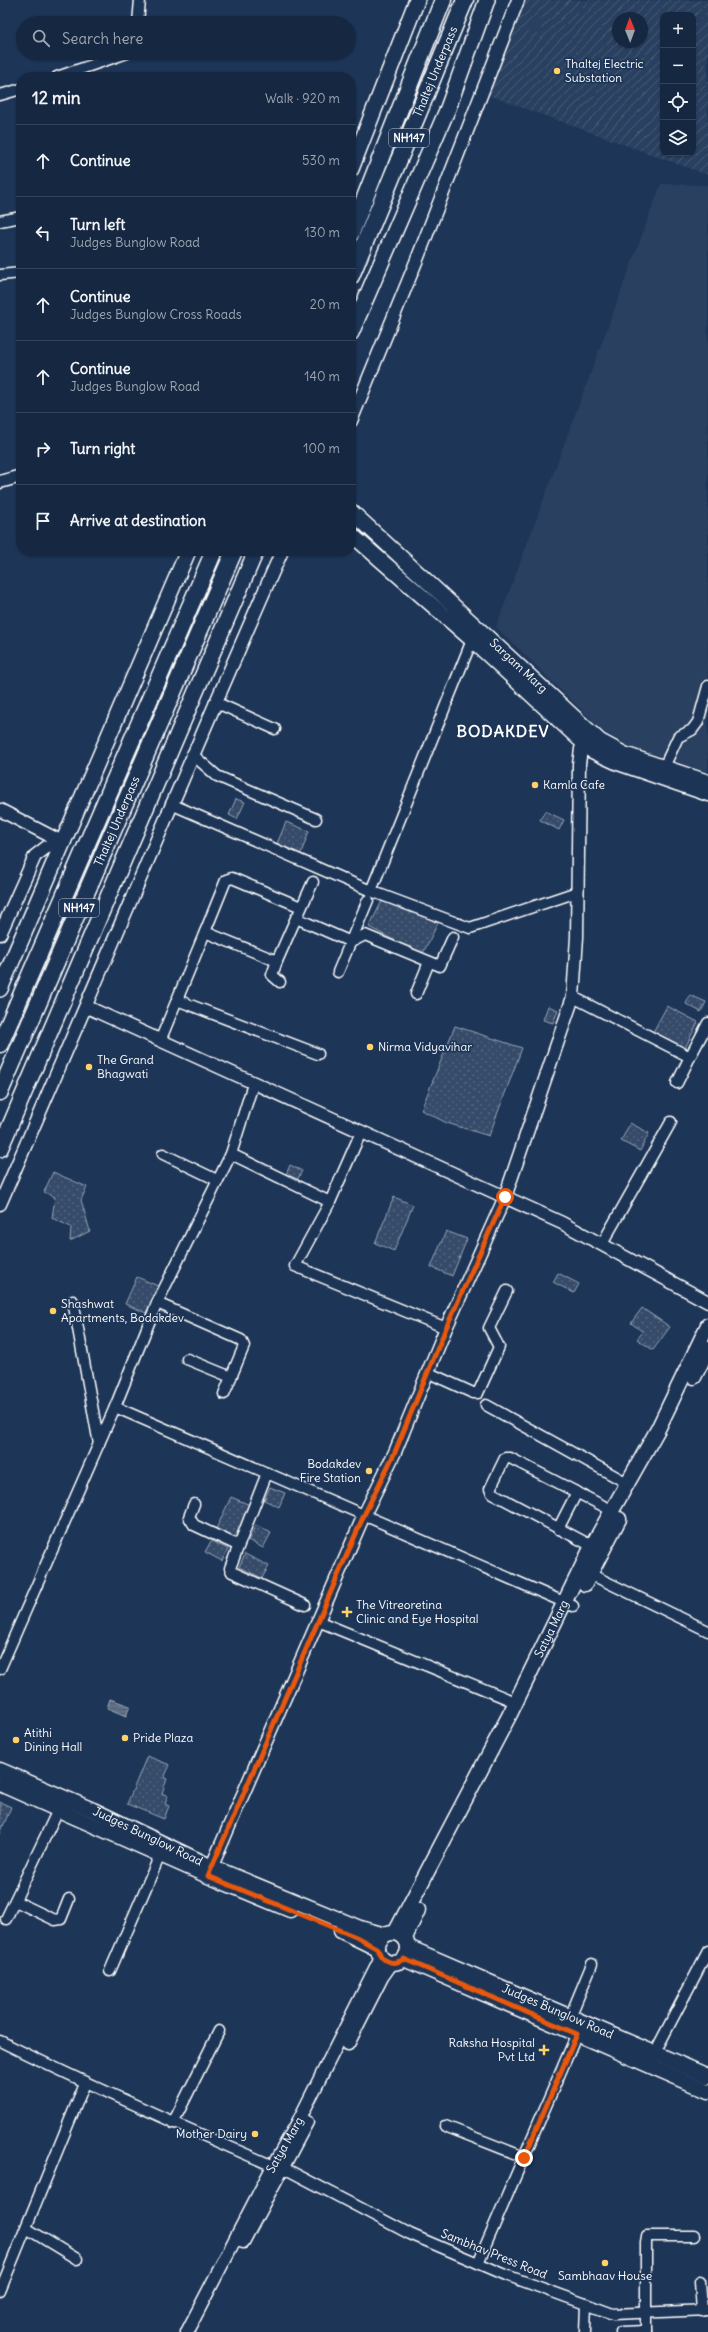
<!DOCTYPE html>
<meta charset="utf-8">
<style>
:root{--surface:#162841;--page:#23344c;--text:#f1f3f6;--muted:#9ea6b1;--line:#35445a}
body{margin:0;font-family:Delius,sans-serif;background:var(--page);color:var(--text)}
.controls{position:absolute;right:12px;top:12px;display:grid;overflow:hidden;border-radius:8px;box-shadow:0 1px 3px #0004}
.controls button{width:36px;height:36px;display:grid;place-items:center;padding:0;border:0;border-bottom:1px solid var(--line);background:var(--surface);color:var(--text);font:20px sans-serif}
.compass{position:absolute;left:612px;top:12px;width:36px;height:36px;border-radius:50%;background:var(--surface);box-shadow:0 1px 3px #0004;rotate:359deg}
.stop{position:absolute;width:12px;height:12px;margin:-9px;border:3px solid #ea580c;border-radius:50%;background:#fff}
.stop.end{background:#ea580c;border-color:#fff;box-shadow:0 1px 4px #0008}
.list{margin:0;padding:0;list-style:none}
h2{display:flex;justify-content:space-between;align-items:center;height:52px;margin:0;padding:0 16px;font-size:17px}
h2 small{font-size:13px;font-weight:400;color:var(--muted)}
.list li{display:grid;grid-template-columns:26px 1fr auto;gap:12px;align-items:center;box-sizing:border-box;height:72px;padding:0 16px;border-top:1px solid var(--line)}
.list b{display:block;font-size:15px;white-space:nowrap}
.list p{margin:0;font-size:13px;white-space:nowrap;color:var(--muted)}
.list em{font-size:13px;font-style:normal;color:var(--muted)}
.icon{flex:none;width:22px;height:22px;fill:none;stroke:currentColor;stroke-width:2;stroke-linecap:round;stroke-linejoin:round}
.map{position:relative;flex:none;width:708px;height:2332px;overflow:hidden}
.search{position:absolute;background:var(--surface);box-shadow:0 1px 3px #0004;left:16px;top:16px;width:340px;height:44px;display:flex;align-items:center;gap:10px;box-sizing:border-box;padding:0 14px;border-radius:22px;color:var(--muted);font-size:15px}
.panel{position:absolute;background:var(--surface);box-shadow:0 1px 3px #0004;left:16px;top:72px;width:340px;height:484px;border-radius:16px}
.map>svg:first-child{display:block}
</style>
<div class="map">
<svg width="708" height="2332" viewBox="0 0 708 2332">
<defs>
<pattern id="industrial-furrows" width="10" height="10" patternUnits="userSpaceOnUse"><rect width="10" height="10" fill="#2a4161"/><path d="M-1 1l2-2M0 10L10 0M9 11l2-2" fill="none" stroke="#4a5e79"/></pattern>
<pattern id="grass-dots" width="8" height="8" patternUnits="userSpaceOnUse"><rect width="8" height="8" fill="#364b69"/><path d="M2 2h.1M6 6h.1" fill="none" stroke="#546680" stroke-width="1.8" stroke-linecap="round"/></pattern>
<pattern id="water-rules" width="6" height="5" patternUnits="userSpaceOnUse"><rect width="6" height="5" fill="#617289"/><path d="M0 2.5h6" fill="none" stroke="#555d67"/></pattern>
</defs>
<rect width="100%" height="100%" fill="#1d3557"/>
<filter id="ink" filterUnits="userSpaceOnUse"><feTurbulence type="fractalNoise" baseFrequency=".025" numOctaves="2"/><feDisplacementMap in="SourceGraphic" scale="8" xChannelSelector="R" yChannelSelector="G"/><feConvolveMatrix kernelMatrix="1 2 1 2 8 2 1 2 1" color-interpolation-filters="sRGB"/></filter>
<g filter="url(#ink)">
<polygon fill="#2a4161" points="661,184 708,185 708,772 627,746 602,730 496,627"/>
<path fill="url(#industrial-furrows)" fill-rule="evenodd" d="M524 0H708V175L488 95ZM663 15H693V153H663ZM618 18H642V42H618Z"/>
<g fill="url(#grass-dots)" stroke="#9aa5b4">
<polygon points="236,799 245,802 237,819 229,815"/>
<polygon points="545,811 564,820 559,830 540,820"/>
<polygon points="286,822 309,831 300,856 276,846"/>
<polygon points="385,895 438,923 422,955 369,927"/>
<polygon points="690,995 706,1002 701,1012 686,1004"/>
<polygon points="548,1006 558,1010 553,1023 543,1020"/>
<polygon points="667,1006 698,1022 685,1048 653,1032"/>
<polygon points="455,1026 522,1048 489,1136 447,1123 421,1110"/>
<polygon points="630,1123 649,1133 640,1151 621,1141"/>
<polygon points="290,1165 302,1171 296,1182 285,1177"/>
<polygon points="53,1172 87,1187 81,1200 90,1231 70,1241 71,1227 52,1218 55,1197 44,1192"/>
<polygon points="394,1197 413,1205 394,1251 375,1243"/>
<polygon points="446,1231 467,1239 452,1276 431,1267"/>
<polygon points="558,1273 579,1284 574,1293 553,1282"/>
<polygon points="137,1277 158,1286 146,1313 125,1304"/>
<polygon points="642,1308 670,1327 653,1350 637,1339 643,1332 631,1323"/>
<polygon points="270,1487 285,1493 279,1507 264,1500"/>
<polygon points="231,1497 250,1505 235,1538 216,1529"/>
<polygon points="256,1525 271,1533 263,1548 248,1540"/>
<polygon points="211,1541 228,1549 222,1561 205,1552"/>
<polygon points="245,1554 269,1566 262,1578 239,1567"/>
<polygon points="147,1756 170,1765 164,1778 167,1779 162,1793 168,1796 165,1804 169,1806 164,1819 127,1804"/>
<polygon points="0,1802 11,1807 0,1834"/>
</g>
<polygon fill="url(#water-rules)" stroke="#a0aab8" points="110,1699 130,1706 126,1716 107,1708"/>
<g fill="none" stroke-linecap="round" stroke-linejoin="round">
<g stroke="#fff" stroke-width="13">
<g id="minor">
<polyline points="138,23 140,0"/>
<polyline points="57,77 127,53"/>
<polyline points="0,95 21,89"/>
<polyline points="0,221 21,217"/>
<polyline points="0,275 21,273"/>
<polyline points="215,702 275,729"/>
<polyline points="192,754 217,776 316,819"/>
<polyline points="664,767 678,737 692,730 698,722 708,686"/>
<polyline points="171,804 371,891 472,640 476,636"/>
<polyline points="371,891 470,928 577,892"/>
<polyline points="299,913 313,882"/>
<polyline points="205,932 226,880 232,878 301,907"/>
<polyline points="277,961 272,975 280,982"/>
<polyline points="338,972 368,900"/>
<polyline points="416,994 429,962"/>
<polyline points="573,997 690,1057 708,1023"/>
<polyline points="177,1000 318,1054"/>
<polyline points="160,1041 205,932 277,961 296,918 351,942 365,935 440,966 453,937"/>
<polyline points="677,1083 690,1057"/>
<polyline points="361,1132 330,1202 295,1266 446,1328"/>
<polyline points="163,1154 217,1180"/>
<polyline points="231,1154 330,1202"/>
<polyline points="602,1244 671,1122"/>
<polyline points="73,1301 99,1444"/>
<polyline points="157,1303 241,1340 244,1346 224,1394"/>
<polyline points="187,1359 231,1377"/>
<polyline points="429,1373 473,1393 478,1393 499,1347 489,1328 507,1291"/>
<polyline points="486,1405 629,1484"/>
<polyline points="115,1407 573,1606"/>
<polyline points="267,1473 230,1568 232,1572 305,1605"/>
<polyline points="194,1504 189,1517 194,1525 237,1545"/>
<polyline points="558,1529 577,1492"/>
<polyline points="592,1546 492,1493 490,1489 505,1458 510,1458 613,1511"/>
<polyline points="590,1574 708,1631"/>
<polyline points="318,1621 515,1702"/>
<polyline points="0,1669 115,1407 157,1303 231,1154 253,1084"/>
<polyline points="15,1901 55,1920 61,1919 69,1899"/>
<polyline points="6,1919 58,1810"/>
<polyline points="110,1971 160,1855"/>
<polyline points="570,2017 592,1964"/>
<path d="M0 2041C90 2086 181 2126 273 2166L284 2168 410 2234 506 2275 613 2314 708 2310"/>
<polyline points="652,2058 708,1951"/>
<polyline points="173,2123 219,2031"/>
<polyline points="445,2126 524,2157"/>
<polyline points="26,2228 77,2259"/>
<polyline points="478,2263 577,2034"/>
<polyline points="700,2281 702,2311"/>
<polyline points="0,2291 85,2083"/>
<polyline points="585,2332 586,2304"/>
<polyline points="621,2332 646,2331"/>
<polyline points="646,2332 646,2242 647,2236 694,2236"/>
</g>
</g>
<g stroke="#fff" stroke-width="15">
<g id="tertiary">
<polyline points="351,421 418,257 518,0"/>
<polyline points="0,482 21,476"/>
<polyline points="0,810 64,843"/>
<polyline points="0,934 35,856 48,846 64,843"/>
<polyline points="87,1007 562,1223 708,1302"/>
<path d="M0 1204C95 987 186 768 282 551"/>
<polyline points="208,1875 364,1515 395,1452 446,1328 505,1197 573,997 577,937 579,764 581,749 589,736"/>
<polyline points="348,2044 382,1977 392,1963"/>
<polyline points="243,2242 307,2122"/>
<path id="s1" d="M187 2332 273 2166 297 2124 381 1957"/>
</g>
</g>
<g stroke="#fff" stroke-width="17">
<g id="secondary">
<path id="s2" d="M351 511 600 741 624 754 708 782"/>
<polyline points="351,534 472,640 592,751 618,763 708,794"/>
<polyline points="694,1377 708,1349"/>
<polyline points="585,1584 619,1519"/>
<path id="s3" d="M0 1770 93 1810 212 1867 360 1928 385 1935"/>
<polyline points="0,1784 208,1876 290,1910"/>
<polyline points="341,1931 378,1949"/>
<path id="s4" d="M395 1933 510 1714 592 1546 658 1429 708 1325"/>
<circle cx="393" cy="1948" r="15"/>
<polyline points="405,1938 418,1910"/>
<path id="s5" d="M408 1947 708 2076"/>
<polyline points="404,1959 708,2091"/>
</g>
</g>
<g stroke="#fff" stroke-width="18">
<g id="primary">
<polyline points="351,169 417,0"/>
<polyline points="351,333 448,108 487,0"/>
<polyline points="0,989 188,551"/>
<polyline points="0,1149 256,551"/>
</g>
</g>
<g stroke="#fff" stroke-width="19">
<g id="trunk">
<polyline points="351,233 443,0"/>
<path id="s6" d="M351 276 465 0"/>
<polyline points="0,1044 214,551"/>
<path id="s7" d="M0 1092 234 551"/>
</g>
</g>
<use href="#minor" stroke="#1d3557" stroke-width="10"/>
<use href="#tertiary" stroke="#1d3557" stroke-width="12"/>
<use href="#secondary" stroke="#1d3557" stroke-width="14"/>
<use href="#primary" stroke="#1d3557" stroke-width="15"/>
<use href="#trunk" stroke="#1d3557" stroke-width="16"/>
</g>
</g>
<g fill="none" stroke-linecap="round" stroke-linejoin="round" filter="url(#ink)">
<path stroke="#ea580c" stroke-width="5" d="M505 1197 446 1328 395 1452 364 1515 208 1876 356 1937 378 1949C381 1962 393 1966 404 1959L577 2034 524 2158"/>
</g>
<g fill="#ffd166" stroke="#1d3557" stroke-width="1.5">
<circle cx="557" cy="71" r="4"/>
<circle cx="535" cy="785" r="4"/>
<circle cx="370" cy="1047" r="4"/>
<circle cx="89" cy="1067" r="4"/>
<circle cx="53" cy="1311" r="4"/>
<circle cx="369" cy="1471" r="4"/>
<path d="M345 1606h4v4h4v4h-4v4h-4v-4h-4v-4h4z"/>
<circle cx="125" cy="1738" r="4"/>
<circle cx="16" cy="1740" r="4"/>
<path d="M542 2044h4v4h4v4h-4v4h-4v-4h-4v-4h4z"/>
<circle cx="255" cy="2134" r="4"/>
<circle cx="605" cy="2263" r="4"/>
</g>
<g text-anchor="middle" stroke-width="3.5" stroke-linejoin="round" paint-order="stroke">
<g fill="#1d3557" stroke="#bbc2cd" stroke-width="1">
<rect x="389" y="129" width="40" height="18" rx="3"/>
<rect x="59" y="899" width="40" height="18" rx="3"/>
</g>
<g font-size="11" font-weight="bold" fill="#fff">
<text x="409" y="142">NH147</text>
<text x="79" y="912">NH147</text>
</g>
<g font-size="12" fill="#fff" stroke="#1d3557" text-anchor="start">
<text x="565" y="68">Thaltej Electric<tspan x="565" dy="14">Substation</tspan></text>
<text x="543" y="789">Kamla Cafe</text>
<text x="378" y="1051">Nirma Vidyavihar</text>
<text x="97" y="1064">The Grand<tspan x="97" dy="14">Bhagwati</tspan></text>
<text x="61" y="1308">Shashwat<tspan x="61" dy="14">Apartments, Bodakdev</tspan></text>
<text x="361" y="1468" text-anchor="end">Bodakdev<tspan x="361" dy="14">Fire Station</tspan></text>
<text x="356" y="1609">The Vitreoretina<tspan x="356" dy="14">Clinic and Eye Hospital</tspan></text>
<text x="24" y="1737">Atithi<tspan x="24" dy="14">Dining Hall</tspan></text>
<text x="133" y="1742">Pride Plaza</text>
<text x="535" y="2047" text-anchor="end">Raksha Hospital<tspan x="535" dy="14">Pvt Ltd</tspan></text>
<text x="247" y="2138" text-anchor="end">Mother Dairy</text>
<text x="605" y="2280" text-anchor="middle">Sambhaav House</text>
</g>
<g font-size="12" fill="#fff" stroke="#1d3557">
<text dy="4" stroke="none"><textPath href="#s6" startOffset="221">Thaltej Underpass</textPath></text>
<text dy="4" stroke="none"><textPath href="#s2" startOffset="228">Sargam Marg</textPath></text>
<text dy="4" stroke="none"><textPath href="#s7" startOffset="295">Thaltej Underpass</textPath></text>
<text dy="4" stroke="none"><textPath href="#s4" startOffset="342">Satya Marg</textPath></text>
<text dy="4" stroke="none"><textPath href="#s3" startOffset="162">Judges Bunglow Road</textPath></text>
<text dy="4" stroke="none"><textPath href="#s5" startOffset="163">Judges Bunglow Road</textPath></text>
<text dy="4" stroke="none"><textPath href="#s1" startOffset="211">Satya Marg</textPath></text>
<text transform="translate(494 2254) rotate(22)" y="4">Sambhav Press Road</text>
</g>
<g font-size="16" font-weight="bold" letter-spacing="1" fill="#fff" stroke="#1d3557">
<text x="503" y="737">BODAKDEV</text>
</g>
</g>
</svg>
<div class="controls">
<button>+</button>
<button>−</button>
<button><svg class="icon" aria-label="locate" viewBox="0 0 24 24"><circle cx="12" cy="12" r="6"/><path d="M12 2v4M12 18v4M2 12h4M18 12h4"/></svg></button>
<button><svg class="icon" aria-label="layers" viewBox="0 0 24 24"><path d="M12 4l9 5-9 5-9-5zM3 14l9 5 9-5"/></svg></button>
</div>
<svg class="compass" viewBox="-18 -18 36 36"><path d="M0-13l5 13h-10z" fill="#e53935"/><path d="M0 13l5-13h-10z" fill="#9ea6b1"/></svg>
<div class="stop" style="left:505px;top:1197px"></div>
<div class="stop end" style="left:524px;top:2158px"></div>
<div class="search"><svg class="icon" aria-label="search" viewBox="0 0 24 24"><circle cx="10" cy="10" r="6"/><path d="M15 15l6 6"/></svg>Search here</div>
<section class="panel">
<h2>12 min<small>Walk · 920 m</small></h2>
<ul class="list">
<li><svg class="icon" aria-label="ahead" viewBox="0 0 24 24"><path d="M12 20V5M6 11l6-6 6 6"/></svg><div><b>Continue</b></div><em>530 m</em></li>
<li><svg class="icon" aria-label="left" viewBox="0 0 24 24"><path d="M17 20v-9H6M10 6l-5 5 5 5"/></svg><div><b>Turn left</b><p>Judges Bunglow Road</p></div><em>130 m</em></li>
<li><svg class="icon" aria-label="ahead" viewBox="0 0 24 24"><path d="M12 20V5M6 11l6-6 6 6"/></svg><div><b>Continue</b><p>Judges Bunglow Cross Roads</p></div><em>20 m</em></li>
<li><svg class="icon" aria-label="ahead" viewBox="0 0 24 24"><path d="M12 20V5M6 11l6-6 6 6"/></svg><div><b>Continue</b><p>Judges Bunglow Road</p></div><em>140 m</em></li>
<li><svg class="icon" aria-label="right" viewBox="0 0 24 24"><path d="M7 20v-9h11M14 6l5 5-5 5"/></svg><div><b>Turn right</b></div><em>100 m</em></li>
<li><svg class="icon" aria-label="arrive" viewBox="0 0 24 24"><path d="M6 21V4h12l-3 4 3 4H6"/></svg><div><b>Arrive at destination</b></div></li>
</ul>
</section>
</div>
